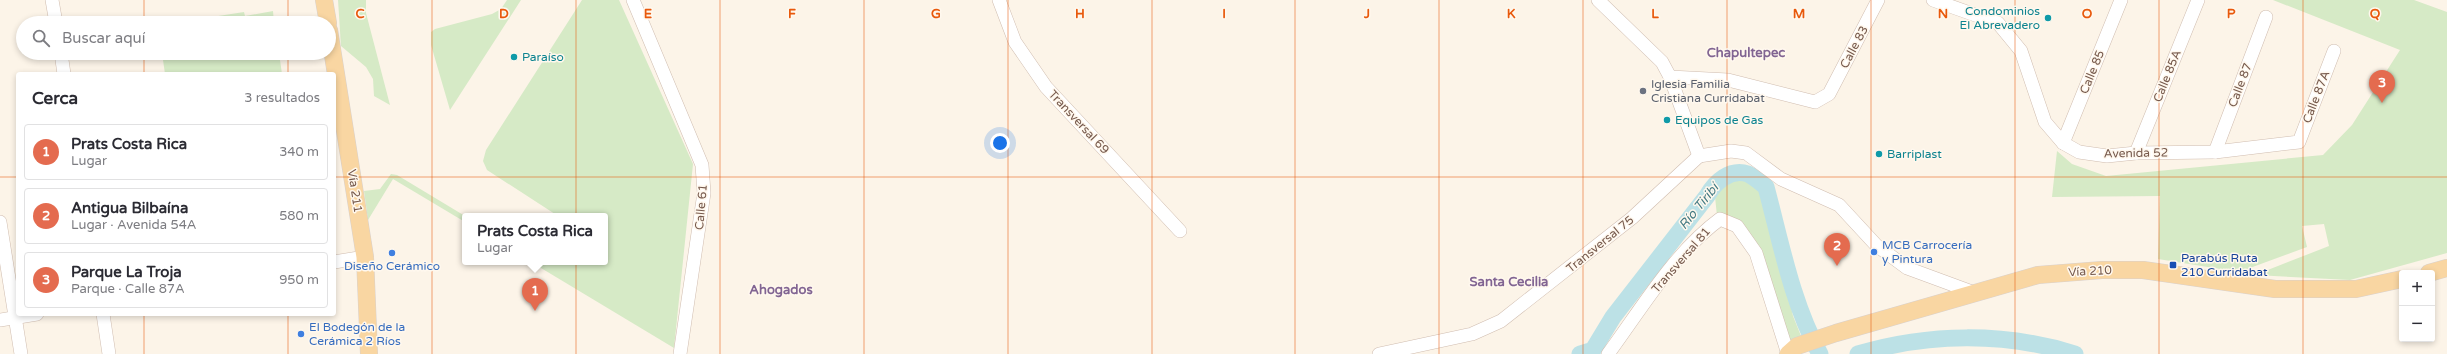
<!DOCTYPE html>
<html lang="es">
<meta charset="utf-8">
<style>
:root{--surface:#fff;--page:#f7f7f7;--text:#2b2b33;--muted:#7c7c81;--line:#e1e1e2;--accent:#e46b4f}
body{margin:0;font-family:"Varela Round",sans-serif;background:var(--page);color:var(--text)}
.controls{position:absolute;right:12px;bottom:12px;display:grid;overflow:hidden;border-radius:4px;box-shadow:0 2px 6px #0003}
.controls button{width:36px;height:36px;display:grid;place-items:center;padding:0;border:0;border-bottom:1px solid var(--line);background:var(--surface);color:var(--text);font:20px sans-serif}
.you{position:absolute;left:1000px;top:143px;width:14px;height:14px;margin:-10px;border:3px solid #fff;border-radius:50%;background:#1a73e8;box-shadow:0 0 0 6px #1a73e833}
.badge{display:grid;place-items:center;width:26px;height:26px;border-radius:50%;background:var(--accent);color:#fff;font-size:13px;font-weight:700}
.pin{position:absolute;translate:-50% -33px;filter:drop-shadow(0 1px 2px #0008)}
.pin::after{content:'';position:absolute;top:21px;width:14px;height:12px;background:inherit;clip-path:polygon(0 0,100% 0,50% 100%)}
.popup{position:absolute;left:462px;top:213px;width:146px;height:52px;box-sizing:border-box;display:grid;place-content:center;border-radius:4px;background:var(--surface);filter:drop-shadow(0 1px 3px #0005);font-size:13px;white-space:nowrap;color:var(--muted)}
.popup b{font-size:15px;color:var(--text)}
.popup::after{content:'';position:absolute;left:50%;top:100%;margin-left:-8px;border:8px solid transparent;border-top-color:var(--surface)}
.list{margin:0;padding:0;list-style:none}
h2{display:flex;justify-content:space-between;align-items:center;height:52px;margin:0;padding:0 16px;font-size:17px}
h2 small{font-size:13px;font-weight:400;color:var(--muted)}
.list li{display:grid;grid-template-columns:26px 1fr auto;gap:12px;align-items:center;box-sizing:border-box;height:56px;margin:0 8px 8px;padding:0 8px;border:1px solid var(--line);border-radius:4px}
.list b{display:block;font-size:15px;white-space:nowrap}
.list p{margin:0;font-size:13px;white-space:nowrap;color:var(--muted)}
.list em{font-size:13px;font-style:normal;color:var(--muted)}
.icon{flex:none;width:22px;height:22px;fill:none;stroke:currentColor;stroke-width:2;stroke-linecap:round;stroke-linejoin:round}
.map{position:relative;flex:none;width:2447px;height:354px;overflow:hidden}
.search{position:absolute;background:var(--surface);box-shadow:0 2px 6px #0003;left:16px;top:16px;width:320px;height:44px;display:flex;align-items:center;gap:10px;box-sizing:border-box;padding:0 14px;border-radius:22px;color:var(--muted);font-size:15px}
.panel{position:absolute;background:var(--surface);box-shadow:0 2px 6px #0003;left:16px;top:72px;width:320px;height:244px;border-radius:4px}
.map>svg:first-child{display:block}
</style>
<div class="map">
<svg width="2447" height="354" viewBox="0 0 2447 354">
<rect width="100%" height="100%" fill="#fcf4e8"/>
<g fill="#d6eac6">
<polygon points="338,0 366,0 366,13 390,105 374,96 373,79 366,67 341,46"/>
<polygon points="507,0 521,0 450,110 431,45 431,32 435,29 492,14 501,9"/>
<polygon points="582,0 619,0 693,164 674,348 531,262 605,262 605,216 558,216 487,170 483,161 486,150"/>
<polygon points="2273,0 2414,0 2447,12 2447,253 2350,280 2255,275 2329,246 2324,224 2302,226 2307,247 2239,272 2158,259 2160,196 2052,197 2057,151 2072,164 2106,176 2323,155 2352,125 2400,50"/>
<polygon points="273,11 274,23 173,23 244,12 245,16"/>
<polygon points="162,53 279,53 282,74 165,74"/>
<polygon points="391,174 397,175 465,216 465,222 393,179 368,220 364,191 380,189"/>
<polygon points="1736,177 1751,181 1766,192 1793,316 1801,336 1787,343 1759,252 1717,216 1714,187"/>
</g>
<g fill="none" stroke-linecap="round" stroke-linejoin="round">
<g stroke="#bce1e6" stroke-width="17">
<path d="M1580 354 1593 350 1613 317 1707 196C1715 182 1730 168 1748 174 1754 177 1761 183 1766 187 1781 243 1792 303 1820 354"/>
<path d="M1858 354C1928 333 2005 332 2075 354"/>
</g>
<g stroke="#d0bdb0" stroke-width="14">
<g id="minor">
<polyline points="52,0 56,23"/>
<polyline points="633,0 702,165 704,193 680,354"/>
<polyline points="999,0 1015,42 1046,87 1180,231"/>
<polyline points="1598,0 1662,62 1670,77 1699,156"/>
<polyline points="1933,0 1998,23 2021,51 2045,122 2063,143 2079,152 2107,156 2136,153 2215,152 2299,142 2334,51"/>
<polyline points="61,53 64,74"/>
<polyline points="1670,77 1728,80 1815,102 1829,94 1878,0"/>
<polyline points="2063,143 2121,0"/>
<polyline points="2215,152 2266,17"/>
<polyline points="2136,153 2198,0"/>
<polyline points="1699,156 1731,151 1746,153 1781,179 1839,205 1876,245 1907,268 1975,293"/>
<polyline points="0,222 21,354"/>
<polyline points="334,262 365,257"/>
<polyline points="103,314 109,354"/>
<polyline points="0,320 37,314"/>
<polyline points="1379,354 1472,334 1501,321 1632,218 1699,156"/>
<path d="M1608 354C1642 308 1674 253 1720 219L1737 226 1756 253 1788 354"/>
</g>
</g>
<g stroke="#d9d1cd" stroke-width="18">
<g id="major">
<polyline points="324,0 328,23"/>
<polyline points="329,30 365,257 369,354"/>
<polyline points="2429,273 2447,268"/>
<polyline points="1788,354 1797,346 1836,333 2038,275 2102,270 2143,270 2275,289 2356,289 2402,279"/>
</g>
</g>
<use href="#minor" stroke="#fff" stroke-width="13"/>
<use href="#major" stroke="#f9d6a2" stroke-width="17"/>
</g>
<path fill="none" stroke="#e8590c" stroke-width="1" stroke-opacity="0.55" d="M144 0V23M288 0V23M432 0V354M576 0V354M720 0V354M864 0V354M1008 0V354M1152 0V354M1295 0V354M1439 0V354M1583 0V354M1727 0V354M1871 0V354M2015 0V354M2159 0V354M2303 0V354M144 53V74M288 53V74M0 177H18M334 177H2447M144 314V354M288 314V354"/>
<g fill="#0f9aa8" stroke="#fff8ee" stroke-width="1.5">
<circle cx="2048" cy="18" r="4"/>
<circle cx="514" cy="57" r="4"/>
<circle cx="1667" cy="120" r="4"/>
<circle cx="1879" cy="154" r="4"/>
</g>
<circle fill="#6b7280" stroke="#fff8ee" stroke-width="1.5" cx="1643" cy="91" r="4"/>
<g fill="#3f7fe0" stroke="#fff8ee" stroke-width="1.5">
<circle cx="1874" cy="252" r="4"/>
<circle cx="392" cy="253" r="4"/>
<circle cx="301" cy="334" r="4"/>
</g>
<rect fill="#1a4fb4" stroke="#fff8ee" stroke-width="1.5" x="2169" y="261" width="8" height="8" rx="2"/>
<g text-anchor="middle" stroke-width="3" stroke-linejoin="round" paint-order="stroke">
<g font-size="12" fill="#0d838f" stroke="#fff8ee" text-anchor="start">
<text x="2040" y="15" text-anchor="end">Condominios<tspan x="2040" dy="14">El Abrevadero</tspan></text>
<text x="522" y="61">Paraíso</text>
<text x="1675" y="124">Equipos de Gas</text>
<text x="1887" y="158">Barriplast</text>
</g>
<g font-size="12" fill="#76594c" stroke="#fff8ee">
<text transform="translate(1854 47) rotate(-62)" y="4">Calle 83</text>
<text transform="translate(2092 72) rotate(-68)" y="4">Calle 85</text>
<text transform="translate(2167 76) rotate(-68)" y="4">Calle 85A</text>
<text transform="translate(2240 85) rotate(-69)" y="4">Calle 87</text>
<text transform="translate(2316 97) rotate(-69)" y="4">Calle 87A</text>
<text transform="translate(1079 122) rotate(47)" y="4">Transversal 69</text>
<text transform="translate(2136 153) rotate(-1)" y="4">Avenida 52</text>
<text transform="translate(355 191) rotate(81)" y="4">Vía 211</text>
<text transform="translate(701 207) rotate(-85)" y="4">Calle 61</text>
<text transform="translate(1600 244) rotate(-39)" y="4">Transversal 75</text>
<text transform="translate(1681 260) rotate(-49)" y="4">Transversal 81</text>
<text transform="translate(2090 271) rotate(-3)" y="4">Vía 210</text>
</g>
<g font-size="12" fill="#5b616d" stroke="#fff8ee" text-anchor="start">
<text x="1651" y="88">Iglesia Familia<tspan x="1651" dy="14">Cristiana Curridabat</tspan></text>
</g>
<g font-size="12" fill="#366cbe" stroke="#fff8ee" text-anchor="start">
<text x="1882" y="249">MCB Carrocería<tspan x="1882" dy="14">y Pintura</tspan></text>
<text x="392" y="270" text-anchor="middle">Diseño Cerámico</text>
<text x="309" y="331">El Bodegón de la<tspan x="309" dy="14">Cerámica 2 Ríos</tspan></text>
</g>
<g font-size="12" fill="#164399" stroke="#fff8ee" text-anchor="start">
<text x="2181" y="262">Parabús Ruta<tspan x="2181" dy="14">210 Curridabat</tspan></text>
</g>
<g font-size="13" font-weight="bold" fill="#816492" stroke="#fff8ee">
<text x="1746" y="57">Chapultepec</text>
<text x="1509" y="286">Santa Cecilia</text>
<text x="781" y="294">Ahogados</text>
</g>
<g font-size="13" font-style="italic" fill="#437a83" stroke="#fff8ee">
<text transform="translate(1698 206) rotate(-51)" y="5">Río Tiribí</text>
</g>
</g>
<g font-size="13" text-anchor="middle" font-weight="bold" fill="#e8590c" stroke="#fff8ee" stroke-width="3" stroke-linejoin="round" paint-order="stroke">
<text x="360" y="18">C</text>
<text x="504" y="18">D</text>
<text x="648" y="18">E</text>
<text x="792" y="18">F</text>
<text x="936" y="18">G</text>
<text x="1080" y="18">H</text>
<text x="1224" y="18">I</text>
<text x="1367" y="18">J</text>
<text x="1511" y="18">K</text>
<text x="1655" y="18">L</text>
<text x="1799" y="18">M</text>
<text x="1943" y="18">N</text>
<text x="2087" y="18">O</text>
<text x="2231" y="18">P</text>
<text x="2375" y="18">Q</text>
</g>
</svg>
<div class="controls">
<button>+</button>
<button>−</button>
</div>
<div class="you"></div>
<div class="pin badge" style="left:535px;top:311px">1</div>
<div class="popup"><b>Prats Costa Rica</b>Lugar</div>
<div class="pin badge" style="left:1837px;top:266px">2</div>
<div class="pin badge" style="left:2382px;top:103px">3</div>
<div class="search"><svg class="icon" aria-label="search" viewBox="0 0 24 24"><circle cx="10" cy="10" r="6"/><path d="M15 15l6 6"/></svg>Buscar aquí</div>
<section class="panel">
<h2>Cerca<small>3 resultados</small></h2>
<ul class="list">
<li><span class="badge">1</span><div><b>Prats Costa Rica</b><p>Lugar</p></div><em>340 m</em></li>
<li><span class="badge">2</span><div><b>Antigua Bilbaína</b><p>Lugar · Avenida 54A</p></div><em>580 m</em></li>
<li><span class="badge">3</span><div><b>Parque La Troja</b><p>Parque · Calle 87A</p></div><em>950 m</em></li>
</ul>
</section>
</div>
